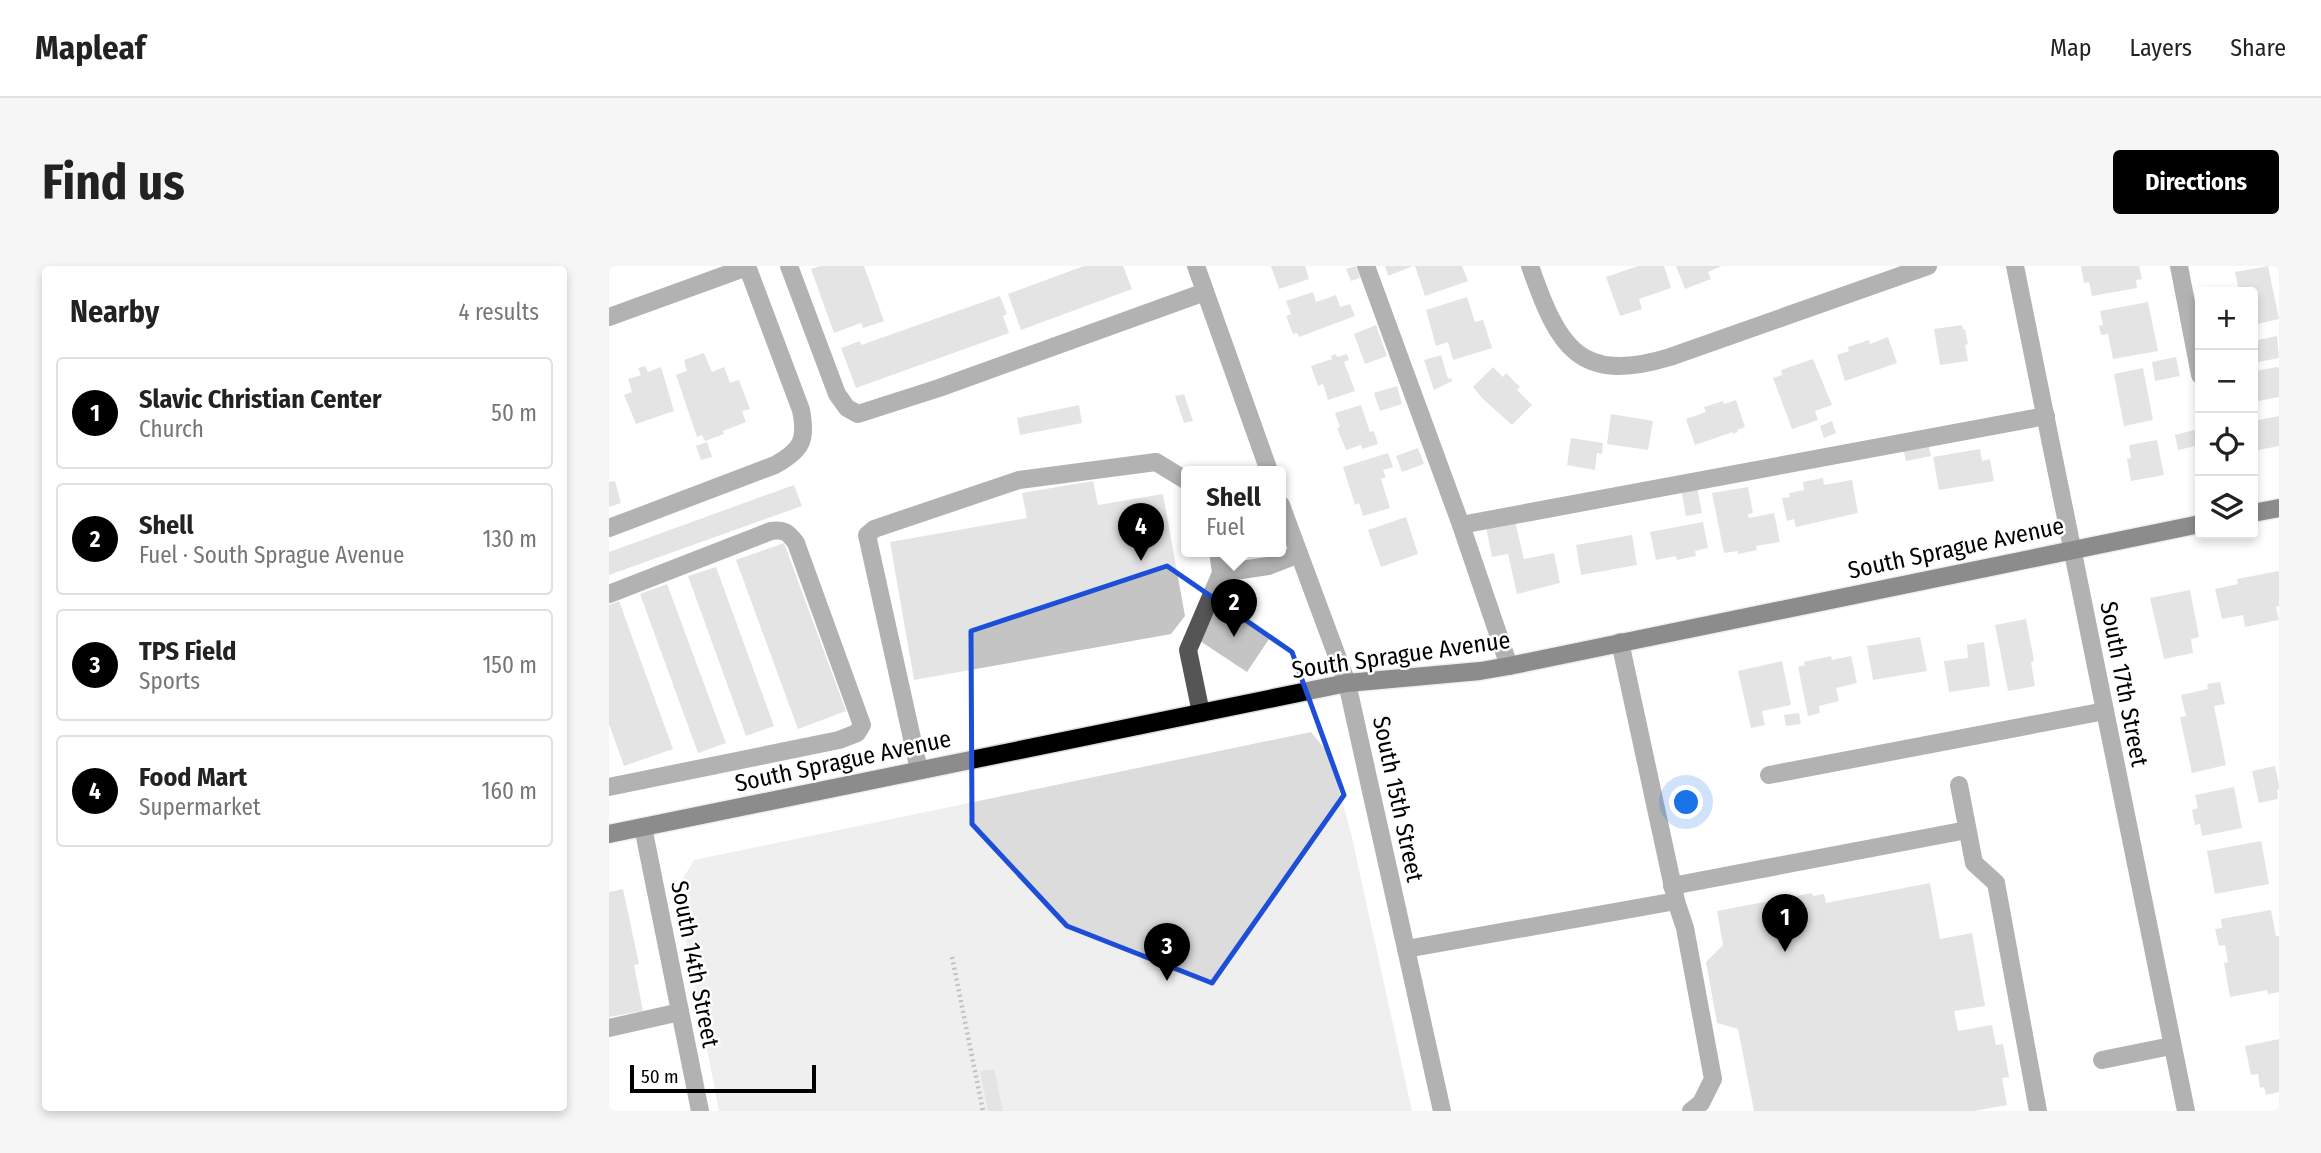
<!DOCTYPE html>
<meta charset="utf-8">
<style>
:root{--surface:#fff;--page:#f6f6f6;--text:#222;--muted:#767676;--line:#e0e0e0;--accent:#000}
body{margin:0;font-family:"Fira Sans Condensed",sans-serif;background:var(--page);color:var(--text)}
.controls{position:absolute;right:21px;top:21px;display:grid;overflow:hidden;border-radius:7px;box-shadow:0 4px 10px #0003}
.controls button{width:63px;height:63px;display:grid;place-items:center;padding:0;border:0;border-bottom:2px solid var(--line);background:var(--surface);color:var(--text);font:35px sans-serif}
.scale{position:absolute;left:21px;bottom:18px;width:186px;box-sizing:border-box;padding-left:7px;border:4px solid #000;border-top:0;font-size:19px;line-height:24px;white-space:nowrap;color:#000;-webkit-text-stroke:5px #fff;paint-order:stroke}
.you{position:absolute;left:1078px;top:537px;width:24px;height:24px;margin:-18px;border:5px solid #fff;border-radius:50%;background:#1a73e8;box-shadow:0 0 0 10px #1a73e833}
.badge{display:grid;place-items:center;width:46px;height:46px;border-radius:50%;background:var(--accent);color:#fff;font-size:23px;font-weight:700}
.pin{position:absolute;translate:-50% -58px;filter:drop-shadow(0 2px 4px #0008)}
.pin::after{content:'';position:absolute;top:37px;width:24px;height:21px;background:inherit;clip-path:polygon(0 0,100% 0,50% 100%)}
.popup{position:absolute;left:572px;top:200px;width:105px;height:91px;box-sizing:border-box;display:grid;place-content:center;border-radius:7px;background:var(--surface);filter:drop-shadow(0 2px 5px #0005);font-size:23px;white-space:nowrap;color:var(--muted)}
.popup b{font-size:26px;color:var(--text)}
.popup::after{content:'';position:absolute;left:50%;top:100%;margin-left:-14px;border:14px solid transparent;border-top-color:var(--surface)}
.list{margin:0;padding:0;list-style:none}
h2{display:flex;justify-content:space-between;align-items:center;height:91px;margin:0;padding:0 28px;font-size:30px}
h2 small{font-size:23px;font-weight:400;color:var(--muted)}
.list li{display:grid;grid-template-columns:46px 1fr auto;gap:21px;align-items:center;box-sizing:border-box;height:112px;margin:0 14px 14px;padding:0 14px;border:2px solid var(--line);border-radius:7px}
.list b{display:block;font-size:26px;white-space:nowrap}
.list p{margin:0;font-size:23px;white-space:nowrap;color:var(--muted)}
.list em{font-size:23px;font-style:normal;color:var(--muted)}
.icon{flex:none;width:38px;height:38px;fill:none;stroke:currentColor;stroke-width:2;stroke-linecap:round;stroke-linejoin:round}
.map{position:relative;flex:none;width:1670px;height:845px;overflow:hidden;border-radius:7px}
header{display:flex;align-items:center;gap:42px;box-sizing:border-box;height:98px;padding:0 35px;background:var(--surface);border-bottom:2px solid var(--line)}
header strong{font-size:33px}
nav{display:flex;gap:38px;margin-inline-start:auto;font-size:24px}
.intro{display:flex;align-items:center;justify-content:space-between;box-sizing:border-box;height:168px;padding:0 42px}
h1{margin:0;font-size:49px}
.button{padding:18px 32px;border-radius:7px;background:var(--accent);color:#fff;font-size:24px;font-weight:700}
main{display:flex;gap:42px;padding:0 42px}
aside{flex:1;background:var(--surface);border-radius:7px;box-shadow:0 4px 10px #0003}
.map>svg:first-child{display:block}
</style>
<header>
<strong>Mapleaf</strong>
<nav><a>Map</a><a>Layers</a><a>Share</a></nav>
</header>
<div class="intro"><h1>Find us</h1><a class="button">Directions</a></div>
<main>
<aside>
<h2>Nearby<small>4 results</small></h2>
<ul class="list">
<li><span class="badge">1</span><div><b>Slavic Christian Center</b><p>Church</p></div><em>50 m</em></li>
<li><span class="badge">2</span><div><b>Shell</b><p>Fuel · South Sprague Avenue</p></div><em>130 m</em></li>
<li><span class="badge">3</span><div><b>TPS Field</b><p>Sports</p></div><em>150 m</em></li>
<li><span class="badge">4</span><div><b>Food Mart</b><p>Supermarket</p></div><em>160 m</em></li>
</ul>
</aside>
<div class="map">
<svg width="1670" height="845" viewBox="0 0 1670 845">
<rect width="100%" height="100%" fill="#fff"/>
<polygon fill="#dcdcdc" points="702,466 720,488 742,567 803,845 110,845 67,624 85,594"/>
<g fill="#c4c4c4">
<polygon points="211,0 255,0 275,55 254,62 252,57 225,67 202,3"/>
<polygon points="475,0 514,0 523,23 412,64 399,28"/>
<polygon points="662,0 696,0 700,13 670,23"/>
<polygon points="747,0 751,12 742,15 737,3"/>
<polygon points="776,0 804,0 779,10"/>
<polygon points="806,0 853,0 859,15 816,30"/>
<polygon points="1029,0 1055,0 1062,22 1030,33 1033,43 1011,50 997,11"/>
<polygon points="1067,0 1113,0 1099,6 1102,13 1076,23"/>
<polygon points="1472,0 1530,0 1533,13 1527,14 1528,22 1483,30 1480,16 1475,17"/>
<polygon points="1659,0 1670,53 1644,59 1644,26 1630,26 1626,6"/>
<polygon points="704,26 707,36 727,29 731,41 741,38 746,50 690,71 688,67 684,68 677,50 682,48 677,35"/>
<polygon points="391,30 398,48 394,50 400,67 247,122 232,82 251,75 252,79"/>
<polygon points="858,31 866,56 874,54 883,82 844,94 839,76 827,80 817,44"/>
<polygon points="1539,36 1549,85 1504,93 1499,68 1492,69 1490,60 1494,59 1491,45"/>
<polygon points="767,59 778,90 756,98 745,68"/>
<polygon points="1353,59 1354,64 1356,63 1359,78 1356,79 1359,95 1331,99 1325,63"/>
<polygon points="1668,70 1670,92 1645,97 1647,105 1668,101 1670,102 1670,131 1644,136 1644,75"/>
<polygon points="1279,71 1288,97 1236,115 1228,89 1240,85 1239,81 1260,74 1261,78"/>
<polygon points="95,87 103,106 115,101 121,117 130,114 141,143 133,145 137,156 114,165 115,168 96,175 93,169 88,171 67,109 78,105 75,94"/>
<polygon points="727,88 728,91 738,88 740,94 735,96 746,125 719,134 714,118 709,120 702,100 723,93 722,90"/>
<polygon points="832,89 839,113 842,112 843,115 825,124 815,94"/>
<polygon points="1567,91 1571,110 1546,115 1543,96"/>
<polygon points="1204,93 1223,139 1206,145 1209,154 1183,163 1164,112 1173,109 1172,104"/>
<polygon points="36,100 39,106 52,101 65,145 27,158 15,129 23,126 19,113 32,109 29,102"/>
<polygon points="884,101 894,111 897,107 911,121 908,124 923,139 903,159 873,132 864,121"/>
<polygon points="1534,102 1544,154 1515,160 1505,108"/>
<polygon points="788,120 793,138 771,145 765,127"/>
<polygon points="575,128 584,155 575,157 566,130"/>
<polygon points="1127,134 1136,161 1128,164 1129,166 1124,168 1124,166 1086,179 1077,153 1097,146 1095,141 1114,135 1115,138"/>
<polygon points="470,139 473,157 411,169 408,152"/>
<polygon points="752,139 761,166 765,165 769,178 753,183 752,179 737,184 728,162 731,161 726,147"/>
<polygon points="1002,148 1044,155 1039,184 998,178"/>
<polygon points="1670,150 1670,180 1644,185 1644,155"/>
<polygon points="1223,155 1227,167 1215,172 1211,160"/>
<polygon points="1589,163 1591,179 1569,184 1566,169"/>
<polygon points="962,172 994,177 993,188 988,187 986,204 958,199"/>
<polygon points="1548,174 1555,209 1522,215 1518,193 1522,192 1520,179"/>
<polygon points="98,176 103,191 92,194 87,180"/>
<polygon points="1319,176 1322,190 1297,195 1294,182"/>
<polygon points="809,182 815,198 793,206 787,190"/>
<polygon points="1371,183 1373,195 1381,193 1385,215 1330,224 1324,191"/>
<polygon points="779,187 784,201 774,204 777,211 772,213 781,242 754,250 750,237 746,239 734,201"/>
<polygon points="1214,212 1215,219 1243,214 1249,247 1187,261 1185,253 1178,255 1173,232 1181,231 1180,227 1195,224 1194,216"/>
<polygon points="6,215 12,237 0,241 0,216"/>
<polygon points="484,215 489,239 554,228 576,350 562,368 305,414 281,276 418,252 413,227"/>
<polygon points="185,219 193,240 0,309 0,286"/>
<polygon points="1088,220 1093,247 1077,250 1072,223"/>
<polygon points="1139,221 1144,247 1139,248 1140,252 1165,247 1171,276 1147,280 1148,284 1129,288 1129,285 1115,287 1103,227"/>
<polygon points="797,251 809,288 772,301 759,264"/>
<polygon points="906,255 915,293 945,287 951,317 908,328 899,288 883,291 877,261"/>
<polygon points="1094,256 1099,282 1086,285 1087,290 1068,294 1067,290 1047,294 1041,266"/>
<polygon points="1023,269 1028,299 972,309 967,279"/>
<polygon points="175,277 237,445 189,463 127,294"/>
<polygon points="107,301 165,460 137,470 79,310"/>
<polygon points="1670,305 1670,340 1667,341 1670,354 1636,361 1634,349 1613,353 1606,323 1629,318 1628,313"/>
<polygon points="58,318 117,477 89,487 31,328"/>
<polygon points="1581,324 1590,371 1582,373 1584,387 1555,393 1541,332"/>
<polygon points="10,335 64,483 15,500 0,458 0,339"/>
<polygon points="612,336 662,370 638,406 588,373"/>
<polygon points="1417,353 1425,395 1422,396 1426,420 1399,425 1386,359"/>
<polygon points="1311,371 1318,405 1264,414 1258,380"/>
<polygon points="1375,376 1381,420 1340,426 1335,395 1359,392 1358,379"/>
<polygon points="1222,390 1223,394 1242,390 1248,417 1227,422 1230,435 1210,440 1211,447 1199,450 1189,401 1196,399 1195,396"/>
<polygon points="1173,395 1182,439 1153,445 1156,459 1142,462 1129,405"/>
<polygon points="1611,416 1616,438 1605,440 1617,499 1583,507 1571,451 1577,450 1572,429 1599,423 1598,418"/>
<polygon points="1190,447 1192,458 1177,460 1175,449"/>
<polygon points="1666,500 1670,519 1670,523 1668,524 1669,533 1650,537 1643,505"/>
<polygon points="1625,521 1633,562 1593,570 1591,558 1586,559 1583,544 1589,542 1586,529"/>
<polygon points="1652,575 1660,618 1606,628 1598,585"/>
<polygon points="1321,617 1331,673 1363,667 1376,740 1345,745 1349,765 1383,759 1387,779 1394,778 1400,811 1393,812 1398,839 1365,845 1145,845 1129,763 1108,757 1097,696 1114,679 1108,645 1203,627 1204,630 1215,628 1217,637"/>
<polygon points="14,623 30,698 25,699 34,745 0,751 0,626"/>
<polygon points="1662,644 1667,670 1670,670 1670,726 1659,728 1658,724 1621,731 1615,697 1619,696 1616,679 1610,680 1606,663 1613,662 1612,653"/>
<polygon points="1670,773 1670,826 1657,829 1655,821 1651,822 1649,808 1642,809 1636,780"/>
<polygon points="385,803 394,845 379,845 371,805"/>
</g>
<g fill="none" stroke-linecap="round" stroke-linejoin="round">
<g stroke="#dbdbdb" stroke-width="21">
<g id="major">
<polyline points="1644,247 1670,242"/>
<polyline points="0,568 738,417 871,405 900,400 1591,258"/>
</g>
</g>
<polyline stroke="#777" stroke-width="4.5" stroke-dasharray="2 3.5" stroke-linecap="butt" points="343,691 374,845"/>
<g stroke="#555" stroke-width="18">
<polyline points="180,0 228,128 238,142 249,148 330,122 596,26"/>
<polyline points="587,0 660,205"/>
<polyline points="757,0 852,259 900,400"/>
<path d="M921 0C949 80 969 119 1061 91L1319 0"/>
<polyline points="1406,0 1577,845"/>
<polyline points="1570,0 1591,109"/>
<polyline points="0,51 138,1"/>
<polyline points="672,239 738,417 833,845"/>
<polyline points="852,259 1437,150"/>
<path d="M0 262 166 199C193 184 198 174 192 144L138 0"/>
<polyline points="612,307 659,300 690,288"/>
<path d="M0 328 162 265C175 263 179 266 187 277L253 459 248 467 230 474 0 521"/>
<polyline points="1011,376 1067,635 1076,662 1104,813 1092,837 1082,845"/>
<polyline points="592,447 579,384 612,307 609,285"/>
<polyline points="310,504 258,269 265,263 410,214 547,196 578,215"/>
<polyline points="1160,509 1496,445"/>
<polyline points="1350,519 1365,597 1387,617 1429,845"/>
<polyline points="34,561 91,845"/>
<polyline points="1063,620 1358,564"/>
<polyline points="797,683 1067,635"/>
<polyline points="0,762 71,746"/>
<polyline points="1493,794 1562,780"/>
</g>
<use href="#major" stroke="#000" stroke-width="18"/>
</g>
<path d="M0 0H1670V845H0ZM558 300 683 386 735 529 603 717 458 660 363 558 362 365Z" fill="#fff" fill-opacity=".55" fill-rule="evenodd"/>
<path fill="none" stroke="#1d4ed8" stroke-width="5" stroke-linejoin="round" d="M558 300 683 386 735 529 603 717 458 660 363 558 362 365Z"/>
<g text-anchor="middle" stroke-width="5" stroke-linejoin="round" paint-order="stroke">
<g font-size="24" fill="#000" stroke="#fff">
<text transform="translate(1347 282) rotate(-12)" y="8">South Sprague Avenue</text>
<text transform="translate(792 389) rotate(-8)" y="8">South Sprague Avenue</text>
<text transform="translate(1515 418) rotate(79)" y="8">South 17th Street</text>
<text transform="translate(234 495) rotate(-12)" y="8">South Sprague Avenue</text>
<text transform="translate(789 533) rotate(78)" y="8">South 15th Street</text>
<text transform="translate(86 698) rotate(79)" y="8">South 14th Street</text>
</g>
</g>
</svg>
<div class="controls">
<button>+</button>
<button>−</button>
<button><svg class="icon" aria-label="locate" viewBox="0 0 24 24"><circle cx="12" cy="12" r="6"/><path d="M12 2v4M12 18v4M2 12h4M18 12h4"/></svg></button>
<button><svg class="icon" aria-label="layers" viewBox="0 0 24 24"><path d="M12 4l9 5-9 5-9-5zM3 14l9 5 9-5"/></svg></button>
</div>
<div class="scale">50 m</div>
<div class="you"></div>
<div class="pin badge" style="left:1176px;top:686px">1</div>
<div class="pin badge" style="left:625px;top:371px">2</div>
<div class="popup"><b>Shell</b>Fuel</div>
<div class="pin badge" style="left:558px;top:715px">3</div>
<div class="pin badge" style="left:532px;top:295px">4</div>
</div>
</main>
